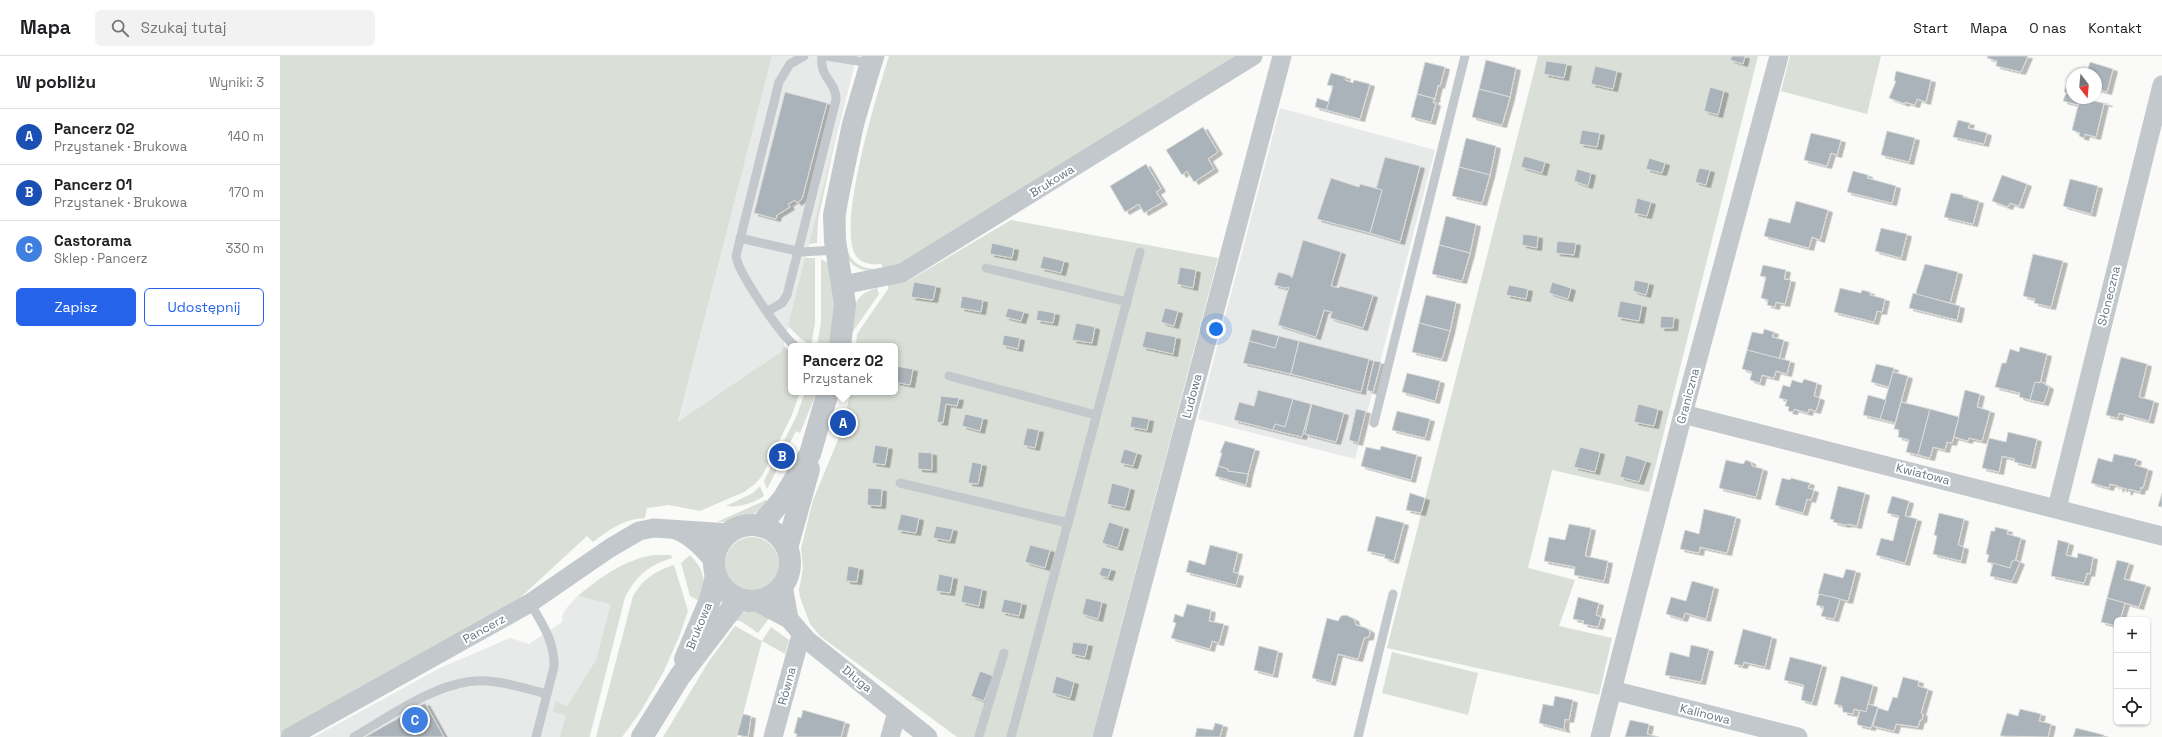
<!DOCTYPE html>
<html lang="pl">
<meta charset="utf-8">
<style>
:root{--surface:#fff;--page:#f2f2f2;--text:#202124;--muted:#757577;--line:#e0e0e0;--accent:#2563eb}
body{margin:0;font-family:"Space Grotesk",sans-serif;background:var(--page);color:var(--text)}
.controls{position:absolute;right:12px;bottom:12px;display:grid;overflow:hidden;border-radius:6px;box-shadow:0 1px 3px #0004}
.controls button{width:36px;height:36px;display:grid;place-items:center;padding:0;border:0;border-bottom:1px solid var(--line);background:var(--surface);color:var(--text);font:20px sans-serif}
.compass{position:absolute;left:1786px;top:12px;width:36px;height:36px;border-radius:50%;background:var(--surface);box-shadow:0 1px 3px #0004;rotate:164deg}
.you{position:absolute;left:936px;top:273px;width:14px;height:14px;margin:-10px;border:3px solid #fff;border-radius:50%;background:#1a73e8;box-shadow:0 0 0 6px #1a73e833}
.badge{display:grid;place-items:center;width:26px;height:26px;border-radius:50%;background:var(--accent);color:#fff;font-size:13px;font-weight:700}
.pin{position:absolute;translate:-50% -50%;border:2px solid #fff;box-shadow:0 1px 4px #0006}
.popup{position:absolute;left:508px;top:287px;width:110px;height:52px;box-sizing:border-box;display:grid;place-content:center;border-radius:6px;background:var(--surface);filter:drop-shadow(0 1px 3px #0005);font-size:13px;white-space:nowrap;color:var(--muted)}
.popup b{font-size:15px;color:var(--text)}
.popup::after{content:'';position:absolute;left:50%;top:100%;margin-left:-8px;border:8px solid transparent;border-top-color:var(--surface)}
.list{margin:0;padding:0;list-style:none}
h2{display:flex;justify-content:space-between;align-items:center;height:52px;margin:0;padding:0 16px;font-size:17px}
h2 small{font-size:13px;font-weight:400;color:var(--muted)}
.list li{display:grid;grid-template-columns:26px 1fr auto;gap:12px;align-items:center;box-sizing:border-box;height:56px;padding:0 16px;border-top:1px solid var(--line)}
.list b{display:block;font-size:15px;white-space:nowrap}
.list p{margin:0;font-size:13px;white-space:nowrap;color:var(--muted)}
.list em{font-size:13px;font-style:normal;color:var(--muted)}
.actions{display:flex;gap:8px;padding:12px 16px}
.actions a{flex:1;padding:9px 0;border:1px solid var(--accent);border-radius:6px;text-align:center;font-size:14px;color:var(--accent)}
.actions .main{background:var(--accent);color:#fff}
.icon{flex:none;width:22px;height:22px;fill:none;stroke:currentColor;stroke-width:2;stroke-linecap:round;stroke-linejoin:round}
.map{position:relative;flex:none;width:1882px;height:681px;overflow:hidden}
header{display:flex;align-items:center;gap:24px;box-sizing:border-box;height:56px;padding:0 20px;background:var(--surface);border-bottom:1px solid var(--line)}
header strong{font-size:19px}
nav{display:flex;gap:22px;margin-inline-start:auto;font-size:14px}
.search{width:280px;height:36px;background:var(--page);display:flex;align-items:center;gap:10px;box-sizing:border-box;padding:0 14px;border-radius:6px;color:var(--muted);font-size:15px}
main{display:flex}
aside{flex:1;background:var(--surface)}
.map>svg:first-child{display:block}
</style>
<header>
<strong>Mapa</strong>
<div class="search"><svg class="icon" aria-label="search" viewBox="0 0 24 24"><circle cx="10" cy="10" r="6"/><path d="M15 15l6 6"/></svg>Szukaj tutaj</div>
<nav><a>Start</a><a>Mapa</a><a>O nas</a><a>Kontakt</a></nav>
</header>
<main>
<aside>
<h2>W pobliżu<small>Wyniki: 3</small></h2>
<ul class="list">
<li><span class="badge" style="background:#1a4fb4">A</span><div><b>Pancerz 02</b><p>Przystanek · Brukowa</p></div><em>140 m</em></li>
<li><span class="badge" style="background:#1a4fb4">B</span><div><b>Pancerz 01</b><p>Przystanek · Brukowa</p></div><em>170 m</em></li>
<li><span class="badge" style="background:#3f7fe0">C</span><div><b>Castorama</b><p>Sklep · Pancerz</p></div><em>330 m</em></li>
</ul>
<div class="actions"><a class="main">Zapisz</a><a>Udostępnij</a></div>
</aside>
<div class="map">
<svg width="1882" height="681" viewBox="0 0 1882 681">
<defs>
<filter id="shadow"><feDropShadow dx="4.5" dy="2.5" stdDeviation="0" flood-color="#0004"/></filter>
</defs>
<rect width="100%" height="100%" fill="#fafaf8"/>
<g fill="#e8e9e9">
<polygon points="492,0 577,0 502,295 398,367"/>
<polygon points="1000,52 1155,94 1075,403 918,363"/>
<polygon points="300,538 343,549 310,681 34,681 160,612 230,582 249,588 282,566 283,558 288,550"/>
</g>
<g fill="#dadfd7">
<path d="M0 0H492L398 366 502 295 503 289 511 297V336H520L511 361 482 420 475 428 464 436 420 455 389 449 367 452 365 462C344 463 330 473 313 486L307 480 227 554 0 678Z"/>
<path d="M601 0H605C592 38 555 162 569 198 574 208 583 212 594 213V215C583 216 571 211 567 200 552 157 589 46 601 0Z"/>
<path d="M609 0H955L616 212 604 214 601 208C592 209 582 208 576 200 556 170 598 35 609 0Z"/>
<polygon points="1258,0 1478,0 1369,436 1272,414 1248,512 1295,524 1279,570 1332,582 1319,639 1107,592"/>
<polygon points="1510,0 1601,0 1587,58 1501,35"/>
<polygon points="557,76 538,164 537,187 529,188"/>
<polygon points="731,164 938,202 812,681 677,681 540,580 530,568 520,541 519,534 523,512 521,493 533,444 558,384 571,336 615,336 615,290 576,290 577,278 608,233 608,229 627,222 628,225"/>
<polygon points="525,202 535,202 535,267 531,290 520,282 508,270"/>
<path d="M541 203 548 207C551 226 562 275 547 290H537L541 267Z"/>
<path d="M597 232 599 238 572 277C574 254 571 239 597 232Z"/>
<polygon points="525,336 537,336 520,377 516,375 505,397 502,396 499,403 502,404 487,433 484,425 517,359"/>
<path d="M480 430 484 440C473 447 459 452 446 450L473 437Z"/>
<path d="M486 444 489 447C474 460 457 467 437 466Z"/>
<circle cx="472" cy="508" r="27"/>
<path d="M375 499H391L392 502C368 510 358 518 345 541L309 681H280L286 659 273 656 276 645 287 651 316 604 331 548 298 540C319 522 347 502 375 499Z"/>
<path d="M410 499C426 516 425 524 421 546L410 540 401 507Z"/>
<path d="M394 509 408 555 399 581 383 617 359 658 342 681H316L353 540C363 523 375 515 394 509Z"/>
<polygon points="475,554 490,561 478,577 462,566 452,563 461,557"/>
<polygon points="455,570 482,585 491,571 509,584 505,598 482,585 457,681 383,681 429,605"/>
<polygon points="1112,596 1198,617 1188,659 1102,637"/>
</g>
<g fill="#aab3b9" stroke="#dcdcda" filter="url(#shadow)">
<polygon points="1452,0 1465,0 1463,8 1450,4"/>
<polygon points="1708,0 1748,0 1741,16 1716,10 1717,5 1707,2"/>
<polygon points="1206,4 1236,12 1230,41 1199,33"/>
<polygon points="1266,5 1287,8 1284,22 1264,18"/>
<polygon points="1145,6 1165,11 1160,30 1158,29 1155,42 1156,43 1137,38"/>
<polygon points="1810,6 1833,13 1827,36 1816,33 1816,18 1799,18 1800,14 1807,15"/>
<polygon points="1315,10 1337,15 1333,33 1311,28"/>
<polygon points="1616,15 1651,24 1646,46 1637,43 1635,49 1625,46 1625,48 1609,42 1616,25 1614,25"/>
<polygon points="1051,17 1066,21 1065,24 1073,27 1074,24 1090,28 1080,63 1046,54 1053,30 1047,29"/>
<polygon points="1789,20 1792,21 1792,38 1784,36"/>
<polygon points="1430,31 1444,35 1438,59 1424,55"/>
<polygon points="1199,33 1230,41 1222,69 1192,61"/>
<polygon points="505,36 547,47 522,143 517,147 515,144 508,148 510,151 497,159 496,163 474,157"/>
<polygon points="1786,37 1792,38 1792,42 1800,42 1798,49 1783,45"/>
<polygon points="1137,38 1156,43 1154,43 1153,47 1156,47 1151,66 1131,61"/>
<polygon points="1037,42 1049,46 1046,54 1035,51"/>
<polygon points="1800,42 1828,48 1824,47 1816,81 1805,78 1804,82 1799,80 1800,77 1792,74"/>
<polygon points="1678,64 1690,67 1688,72 1707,77 1704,88 1673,81"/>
<polygon points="923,71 938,96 928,103 934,113 914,126 907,115 902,119 886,94"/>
<polygon points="1302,74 1320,77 1317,91 1299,88"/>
<polygon points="1607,75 1635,82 1629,106 1601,99"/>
<polygon points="1531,77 1561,84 1557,99 1551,97 1547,110 1524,104"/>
<polygon points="1186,82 1216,90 1210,119 1179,111"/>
<polygon points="1244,100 1265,106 1262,117 1241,111"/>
<polygon points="1105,101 1140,110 1120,186 1090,177 1102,134 1096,133"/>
<polygon points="1369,102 1385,107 1382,117 1366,113"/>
<polygon points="866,108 881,133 876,136 883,146 864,157 859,148 845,156 830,130"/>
<polygon points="1179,111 1210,119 1202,147 1172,140"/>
<polygon points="1419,112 1430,114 1426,129 1415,126"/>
<polygon points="1297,113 1311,117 1308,130 1294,125"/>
<polygon points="1573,115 1588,119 1587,122 1616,130 1612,147 1567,136"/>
<polygon points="1722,119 1747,128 1739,150 1730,147 1728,151 1712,145"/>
<polygon points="1051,122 1079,131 1080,128 1102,134 1090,177 1037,163"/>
<polygon points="1790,123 1818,130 1811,158 1783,150"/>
<polygon points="1671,137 1683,139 1683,141 1699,145 1693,168 1664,161"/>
<polygon points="1357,142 1371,146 1367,160 1354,157"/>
<polygon points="1516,145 1548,154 1540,184 1532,181 1529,192 1484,180 1489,162 1510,167"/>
<polygon points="1166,160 1196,168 1190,197 1159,189"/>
<polygon points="1601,172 1627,178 1621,202 1595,195"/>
<polygon points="1243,178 1258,180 1257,192 1242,189"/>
<polygon points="1023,184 1061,196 1051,230 1059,232 1060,230 1093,239 1083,272 1050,262 1052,256 1044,254 1036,281 998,269 1009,231 1005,232 994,229 998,216 1009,219 1012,222"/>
<polygon points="1277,185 1296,187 1294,199 1276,197"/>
<polygon points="712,187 734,192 732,202 710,198"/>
<polygon points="1159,189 1190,197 1182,225 1152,218"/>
<polygon points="1753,198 1783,205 1771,251 1754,247 1755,243 1743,240"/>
<polygon points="763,200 784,205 781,217 760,212"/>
<polygon points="1645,208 1678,216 1670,247 1637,239 1636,236"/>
<polygon points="1483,209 1506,214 1504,223 1511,224 1505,248 1496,246 1495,251 1487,249 1488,244 1481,242 1486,221 1480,220"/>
<polygon points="900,211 916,214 913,232 897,228"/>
<polygon points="1355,224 1369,227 1366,239 1353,235"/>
<polygon points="634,226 656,230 653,244 631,241"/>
<polygon points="1272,226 1291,232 1288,243 1269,237"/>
<polygon points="1229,229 1248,233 1246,243 1226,239"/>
<polygon points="1560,232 1581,237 1582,234 1590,236 1590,239 1605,243 1602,256 1597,255 1594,266 1554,256"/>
<polygon points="1633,237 1680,250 1677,264 1629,252"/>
<polygon points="1146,239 1176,246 1170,275 1139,267"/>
<polygon points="682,240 703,244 701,256 680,252"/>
<polygon points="1340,245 1362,249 1359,265 1337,261"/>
<polygon points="728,252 744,256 741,265 725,261"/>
<polygon points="885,252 898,255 894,270 881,266"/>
<polygon points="758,254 775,257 773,267 756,264"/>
<polygon points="1381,260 1394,261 1393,272 1380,272"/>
<polygon points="796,267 815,271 812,287 792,284"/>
<polygon points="1139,267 1170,275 1162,303 1132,296"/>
<polygon points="972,273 999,280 995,292 969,285"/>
<polygon points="1484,273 1494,276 1492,281 1504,284 1499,303 1467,294 1472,276 1483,278"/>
<polygon points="866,275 896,281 893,298 862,291"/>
<polygon points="724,279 740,282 738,293 722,289"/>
<polygon points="999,280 1019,285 1011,318 963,307 969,285 995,292"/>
<polygon points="1019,285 1089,303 1081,336 1011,318"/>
<polygon points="1740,291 1767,298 1760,327 1755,326 1750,344 1739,341 1740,337 1715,331 1722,307 1726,307 1730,293 1739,296"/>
<polygon points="1467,294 1510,305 1507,318 1496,315 1494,322 1482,319 1480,327 1470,324 1472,316 1462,313"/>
<polygon points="1841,301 1867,308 1859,341 1874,345 1869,365 1839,357 1838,362 1826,359"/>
<polygon points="1094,305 1101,306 1093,336 1087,334"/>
<polygon points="1596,308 1614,312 1609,331 1591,326"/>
<polygon points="615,310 633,313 630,329 615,326"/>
<polygon points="1613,316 1628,320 1615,367 1600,363"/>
<polygon points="1127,317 1160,325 1155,345 1122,336"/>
<polygon points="1524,323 1537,327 1534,340 1540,342 1536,355 1529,353 1528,357 1514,353 1513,356 1508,355 1509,351 1505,350 1507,344 1499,342 1503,329 1510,331 1512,324 1522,327"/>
<polygon points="1760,325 1769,331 1764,347 1750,344 1755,326 1760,327"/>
<polygon points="978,334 1013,343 1005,371 995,368 993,374 954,364 959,346 974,350"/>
<polygon points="1685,334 1700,338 1697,351 1710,355 1702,385 1689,382 1688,385 1674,381"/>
<polygon points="1588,339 1606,344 1600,363 1583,359"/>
<polygon points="661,340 679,342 677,350 666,348 663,367 657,366"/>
<polygon points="1013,343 1031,348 1022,381 993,374 995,368 1005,371"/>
<polygon points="1621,346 1650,353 1638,399 1626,396 1629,384 1618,381 1619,374 1614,373"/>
<polygon points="1032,348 1064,357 1056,386 1025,378"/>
<polygon points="1358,348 1378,353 1374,370 1354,366"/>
<polygon points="1076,353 1086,355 1078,387 1069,384"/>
<polygon points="1650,353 1679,361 1672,387 1667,386 1665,394 1653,391 1650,402 1638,399"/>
<polygon points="1117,355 1150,363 1145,382 1112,374"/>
<polygon points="685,358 703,362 700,375 682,370"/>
<polygon points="852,360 869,363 867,374 850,371"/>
<polygon points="747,372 759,374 755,392 743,389"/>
<polygon points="1728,376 1757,383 1751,410 1734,406 1735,403 1722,400 1719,416 1702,412 1709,382 1726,386"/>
<polygon points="945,385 975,393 968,418 948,415 948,413 938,410 942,397 940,397"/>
<polygon points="595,389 608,391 605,409 592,407"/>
<polygon points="1101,390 1137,399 1131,424 1081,410 1086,391 1100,394"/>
<polygon points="1300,391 1320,396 1315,416 1294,411"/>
<polygon points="844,393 857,397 853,410 840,407"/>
<polygon points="638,396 652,397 652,414 638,413"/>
<polygon points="1834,398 1857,403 1855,409 1868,413 1863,432 1861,431 1860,436 1849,433 1848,436 1846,436 1847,433 1839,431 1839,434 1838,430 1830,428 1829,432 1811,427 1818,402 1832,406"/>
<polygon points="1346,399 1366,405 1359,426 1340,421"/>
<polygon points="1446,404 1463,408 1466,404 1471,406 1472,410 1483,413 1476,441 1439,432"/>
<polygon points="692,406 702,408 698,428 688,427"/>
<polygon points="938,410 948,413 948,415 968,418 966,429 935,420"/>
<polygon points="1502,422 1510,424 1511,422 1530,427 1528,432 1534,434 1531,444 1527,443 1523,457 1495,449"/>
<polygon points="832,427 850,432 845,452 827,448"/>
<polygon points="1558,430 1585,437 1577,470 1568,468 1565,469 1553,466 1554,464 1550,463"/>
<polygon points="588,432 602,433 601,450 587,449"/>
<polygon points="1130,437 1145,442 1141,457 1126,454"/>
<polygon points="1882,437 1882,451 1878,450"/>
<polygon points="1612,440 1629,445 1625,460 1637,463 1625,507 1596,499 1601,482 1613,485 1619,460 1607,457"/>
<polygon points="1424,453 1456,461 1447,497 1420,491 1419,497 1400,493 1405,474 1419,478"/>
<polygon points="1659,457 1684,463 1678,489 1684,491 1681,505 1653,498 1657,480 1654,479"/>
<polygon points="621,458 639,462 636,477 617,474"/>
<polygon points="1096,460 1124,467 1114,505 1104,502 1105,499 1087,495"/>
<polygon points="829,466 844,471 838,492 822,487"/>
<polygon points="1289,468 1311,472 1305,500 1328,505 1324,525 1294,519 1295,511 1264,505 1269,481 1285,484"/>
<polygon points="656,470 673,473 670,485 653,482"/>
<polygon points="1715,471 1728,474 1727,478 1741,482 1735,506 1732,505 1730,512 1707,506 1709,499 1706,498 1711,475 1715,475"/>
<polygon points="1778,484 1789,487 1786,499 1797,502 1798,497 1813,501 1810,518 1807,517 1804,527 1771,520"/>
<polygon points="750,489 770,494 765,512 745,506"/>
<polygon points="930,489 958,496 953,516 959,518 956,529 906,516 909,504 925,509"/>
<polygon points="1735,504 1740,506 1732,525 1710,520 1713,507 1730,512 1732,505"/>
<polygon points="1837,504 1849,507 1844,523 1866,529 1859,551 1827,542"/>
<polygon points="568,510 579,512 577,526 566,525"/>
<polygon points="822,511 831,513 828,522 819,519"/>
<polygon points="1566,513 1576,515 1568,545 1538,538 1544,517 1563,522"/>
<polygon points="659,518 673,521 670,537 656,535"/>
<polygon points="1412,525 1434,531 1426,563 1405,557 1403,563 1386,558 1391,541 1406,545"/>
<polygon points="684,529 702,533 699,550 681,546"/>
<polygon points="1539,538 1560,543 1554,563 1541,560 1544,551 1536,549"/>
<polygon points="1298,541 1319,547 1316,559 1321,561 1318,571 1303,568 1304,565 1293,563"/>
<polygon points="806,542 822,546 818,563 802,558"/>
<polygon points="1827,542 1845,547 1840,564 1837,564 1837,570 1821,566"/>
<polygon points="724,543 742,547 739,560 721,556"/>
<polygon points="907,548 931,554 929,565 944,568 939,587 932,585 930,593 891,582 896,567 893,566 895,558 903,561"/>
<polygon points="1066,559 1074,563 1076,569 1086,572 1090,575 1089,581 1084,582 1078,603 1058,598 1051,627 1032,622 1047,562 1058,565 1061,560"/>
<polygon points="1463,573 1492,581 1485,611 1464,606 1463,610 1454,608"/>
<polygon points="793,586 808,588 805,601 791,598"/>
<polygon points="1411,589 1429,593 1421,626 1385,619 1390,596 1409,601"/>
<polygon points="979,590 998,595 993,619 974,614"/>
<polygon points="1510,601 1542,609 1532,647 1521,644 1524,629 1504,624"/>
<polygon points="700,615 713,620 704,645 691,640"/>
<polygon points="776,620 794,626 790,642 772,637"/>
<polygon points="1561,620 1593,629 1586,656 1574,653 1573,658 1563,656 1562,650 1554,648"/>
<polygon points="1623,621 1639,625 1638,630 1648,633 1641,657 1643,658 1642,664 1640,664 1638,671 1616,668 1614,675 1593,670 1598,652 1608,655 1613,641 1617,642"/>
<polygon points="1275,640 1293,644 1289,664 1285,663 1284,672 1286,674 1259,667 1263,648 1273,650"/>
<polygon points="145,647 164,681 85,681"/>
<polygon points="1588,648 1598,651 1591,672 1578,669 1577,666 1580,654 1586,656"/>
<polygon points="1740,653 1761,658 1759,665 1771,668 1768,681 1720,680 1727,657 1738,660"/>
<polygon points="523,654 565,666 561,681 516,681 517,678 514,677 518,661 521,662"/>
<polygon points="463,658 471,660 468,681 457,679"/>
<polygon points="1350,664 1369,668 1367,678 1379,681 1345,681"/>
<polygon points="935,667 943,669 940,681 915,681 917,672 933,674"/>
<polygon points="1796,672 1824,679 1823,681 1793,681"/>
</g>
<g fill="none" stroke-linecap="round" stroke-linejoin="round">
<g stroke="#c3c8cc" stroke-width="9">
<polyline points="546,0 591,7"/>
<polyline points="460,182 521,196 556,194"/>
<polyline points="706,212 847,246"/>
<path d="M488 255 502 247 507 239 556 44C557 26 539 22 542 0"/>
<path d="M515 290C501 279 458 217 456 200L499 26 510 8 524 0"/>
<polyline points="669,320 816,359"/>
<polyline points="1094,367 1185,0"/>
<polyline points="620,427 788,467"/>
<path d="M250 547C262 567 275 586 274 611L256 681"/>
<polyline points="699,680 724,597"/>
<path d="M74 681C112 659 161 622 207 625 227 626 247 633 267 638"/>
<polyline points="731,681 860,196"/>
<polyline points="1078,681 1113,538"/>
</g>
<g stroke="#c3c8cc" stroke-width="19">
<polyline points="563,229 622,217 973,0"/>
<polyline points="1403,358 1882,480"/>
<polyline points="1777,452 1882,29"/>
<path d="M396 474C412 480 423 493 434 505"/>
<polyline points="503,529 509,563"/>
<polyline points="475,545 509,563 527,584 648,681"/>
<polyline points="1332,634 1518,681"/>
<polyline points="10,681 250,547 330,492 359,475 374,472 449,477"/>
<polyline points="493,681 519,586 523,580"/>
<polyline points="610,681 617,656"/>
<polyline points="822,681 1002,0"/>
<polyline points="1320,681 1403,358 1499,0"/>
</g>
<g stroke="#c3c8cc" stroke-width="22">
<polyline points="560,290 565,248 555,185 554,159 573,68 593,0"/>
<circle cx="472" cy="507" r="38"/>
<polyline points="480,470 503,443 530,398 548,336"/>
<polyline points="507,492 529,413"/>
<polyline points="405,603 430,544 436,520"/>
<polyline points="362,681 400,620 459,543"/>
</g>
</g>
<g text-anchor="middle" stroke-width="4" stroke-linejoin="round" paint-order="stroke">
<g font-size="12" fill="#657683" stroke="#fff">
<text transform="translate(772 125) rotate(-32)" y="4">Brukowa</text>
<text transform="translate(1829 240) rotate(-76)" y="4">Słoneczna</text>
<text transform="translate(912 340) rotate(-75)" y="4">Ludowa</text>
<text transform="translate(1408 340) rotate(-75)" y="4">Graniczna</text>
<text transform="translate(1643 418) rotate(14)" y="4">Kwiatowa</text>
<text transform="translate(419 570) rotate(-68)" y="4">Brukowa</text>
<text transform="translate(204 573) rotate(-29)" y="4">Pancerz</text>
<text transform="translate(577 623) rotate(39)" y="4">Długa</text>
<text transform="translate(507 630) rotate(-75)" y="4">Równa</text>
<text transform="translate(1425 658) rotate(14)" y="4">Kalinowa</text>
</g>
</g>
</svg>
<div class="controls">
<button>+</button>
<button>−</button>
<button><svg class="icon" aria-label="locate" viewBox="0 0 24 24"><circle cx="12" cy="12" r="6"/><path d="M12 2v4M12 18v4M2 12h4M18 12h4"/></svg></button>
</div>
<svg class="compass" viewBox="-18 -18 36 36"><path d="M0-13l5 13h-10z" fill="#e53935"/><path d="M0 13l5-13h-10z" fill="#757577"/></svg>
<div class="you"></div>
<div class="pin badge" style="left:563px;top:367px;background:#1a4fb4">A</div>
<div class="popup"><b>Pancerz 02</b>Przystanek</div>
<div class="pin badge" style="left:502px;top:400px;background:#1a4fb4">B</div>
<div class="pin badge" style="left:135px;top:664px;background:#3f7fe0">C</div>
</div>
</main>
